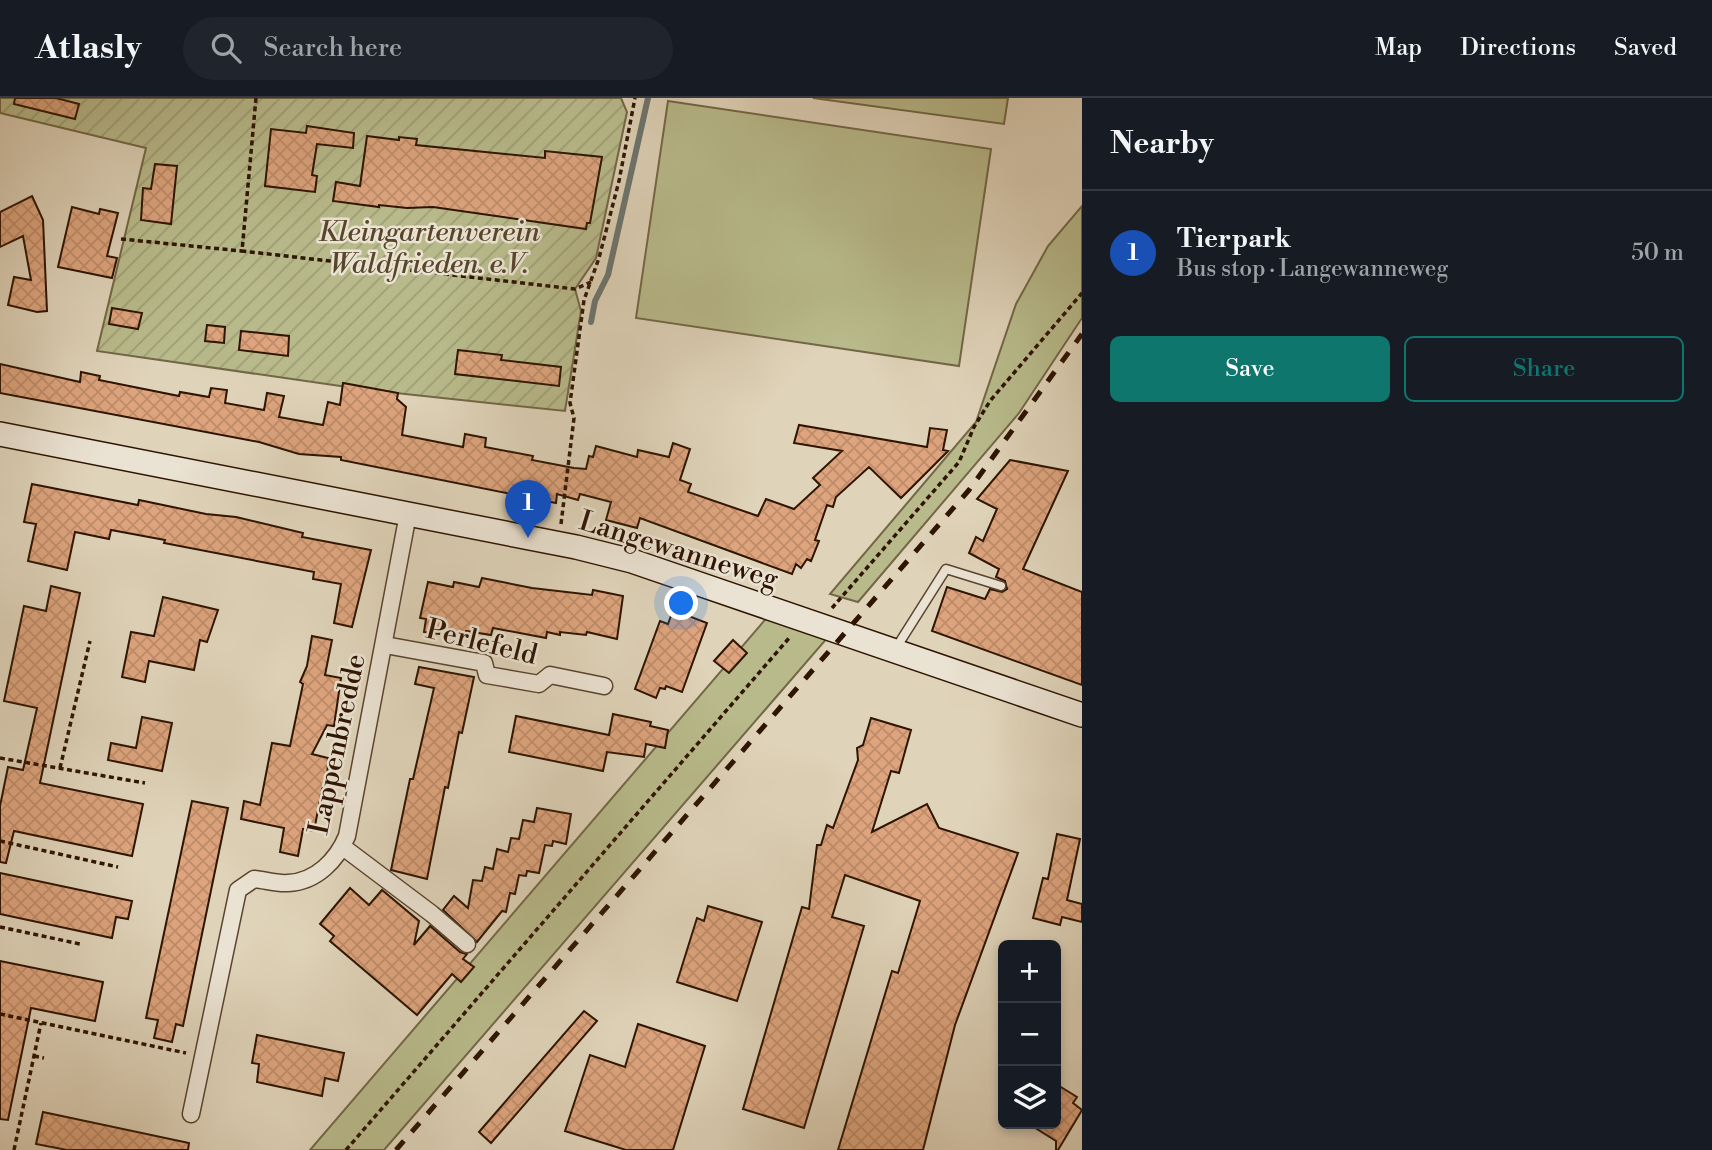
<!DOCTYPE html>
<meta charset="utf-8">
<style>
:root{--surface:#171b24;--page:#20242c;--text:#f1f3f6;--muted:#9ea1a6;--line:#363941;--accent:#0f766e}
body{margin:0;font-family:"Libre Bodoni",serif;background:var(--page);color:var(--text)}
.controls{position:absolute;right:21px;bottom:21px;display:grid;overflow:hidden;border-radius:10px;box-shadow:0 4px 10px #0003}
.controls button{width:63px;height:63px;display:grid;place-items:center;padding:0;border:0;border-bottom:2px solid var(--line);background:var(--surface);color:var(--text);font:35px sans-serif}
.you{position:absolute;left:682px;top:506px;width:24px;height:24px;margin:-18px;border:5px solid #fff;border-radius:50%;background:#1a73e8;box-shadow:0 0 0 10px #1a73e833}
.badge{display:grid;place-items:center;width:46px;height:46px;border-radius:50%;background:var(--accent);color:#fff;font-size:23px;font-weight:700}
.pin{position:absolute;translate:-50% -58px;filter:drop-shadow(0 2px 4px #0008)}
.pin::after{content:'';position:absolute;top:37px;width:24px;height:21px;background:inherit;clip-path:polygon(0 0,100% 0,50% 100%)}
.list{margin:0;padding:0;list-style:none}
h2{display:flex;justify-content:space-between;align-items:center;height:91px;margin:0;padding:0 28px;font-size:30px}
h2 small{font-size:23px;font-weight:400;color:var(--muted)}
.list li{display:grid;grid-template-columns:46px 1fr auto;gap:21px;align-items:center;box-sizing:border-box;height:126px;padding:0 28px;border-top:2px solid var(--line)}
.list b{display:block;font-size:26px;white-space:nowrap}
.list p{margin:0;font-size:23px;white-space:nowrap;color:var(--muted)}
.list em{font-size:23px;font-style:normal;color:var(--muted)}
.actions{display:flex;gap:14px;padding:21px 28px}
.actions a{flex:1;padding:16px 0;border:2px solid var(--accent);border-radius:10px;text-align:center;font-size:24px;color:var(--accent)}
.actions .main{background:var(--accent);color:#fff}
.icon{flex:none;width:38px;height:38px;fill:none;stroke:currentColor;stroke-width:2;stroke-linecap:round;stroke-linejoin:round}
.map{position:relative;flex:none;width:1082px;height:1052px;overflow:hidden}
header{display:flex;align-items:center;gap:42px;box-sizing:border-box;height:98px;padding:0 35px;background:var(--surface);border-bottom:2px solid var(--line)}
header strong{font-size:33px}
nav{display:flex;gap:38px;margin-inline-start:auto;font-size:24px}
.search{width:490px;height:63px;background:var(--page);display:flex;align-items:center;gap:18px;box-sizing:border-box;padding:0 24px;border-radius:38px;color:var(--muted);font-size:26px}
main{display:flex}
aside{flex:1;background:var(--surface)}
.map>svg:first-child{display:block}
</style>
<header>
<strong>Atlasly</strong>
<div class="search"><svg class="icon" aria-label="search" viewBox="0 0 24 24"><circle cx="10" cy="10" r="6"/><path d="M15 15l6 6"/></svg>Search here</div>
<nav><a>Map</a><a>Directions</a><a>Saved</a></nav>
</header>
<main>
<div class="map">
<svg width="1082" height="1052" viewBox="0 0 1082 1052">
<defs>
<pattern id="garden-furrows" width="10" height="10" patternUnits="userSpaceOnUse" patternTransform="scale(1.75)"><rect width="10" height="10" fill="#b8ba8b"/><path d="M-1 1l2-2M0 10L10 0M9 11l2-2" fill="none" stroke="#9e9f76"/></pattern>
<pattern id="building-cross-hatch" width="8" height="8" patternUnits="userSpaceOnUse" patternTransform="scale(1.75)"><rect width="8" height="8" fill="#dda47d"/><path d="M0 0l8 8M0 8l8-8" fill="none" stroke="#be8c6a"/></pattern>
</defs>
<rect width="100%" height="100%" fill="#dfd3b9"/>
<filter id="stains"><feTurbulence type="fractalNoise" baseFrequency=".00286" numOctaves="4"/><feColorMatrix values="0 0 0 0 .2 0 0 0 0 .09 0 0 0 0 .02 0 0 0 .5 -.17"/></filter>
<radialGradient id="worn" r=".72"><stop offset=".6" stop-color="#630" stop-opacity="0"/><stop offset="1" stop-color="#630" stop-opacity=".3"/></radialGradient>
<g fill="#b8ba8b" stroke="#736746" stroke-width="2">
<polygon points="813,0 1008,0 1004,26"/>
<polygon points="668,3 991,51 959,268 636,220"/>
<polygon points="1082,108 1082,220 1019,315 858,504 830,496 976,324 1016,206 1048,148"/>
<polygon points="770,516 829,538 384,1052 310,1052"/>
</g>
<polygon fill="url(#garden-furrows)" stroke="#736746" stroke-width="2" points="0,0 621,0 627,14 596,160 575,191 581,213 565,313 368,292 97,253 146,50 0,15"/>
<g fill="none" stroke-linecap="round" stroke-linejoin="round">
<polyline stroke="#6c756f" stroke-width="6" points="591,224 595,203 608,177 648,0"/>
</g>
<g fill="url(#building-cross-hatch)" stroke="#2e1401" stroke-width="2">
<polygon points="15,0 56,0 79,6 75,21 14,6"/>
<polygon points="307,28 354,35 353,50 317,46 312,77 317,78 315,94 265,88 271,31 306,35"/>
<polygon points="367,38 399,42 399,39 417,41 416,47 545,60 545,53 602,59 590,125 587,125 586,131 433,109 407,110 379,107 379,109 333,103 336,84 360,88"/>
<polygon points="155,66 177,68 171,126 141,122 143,90 151,91"/>
<polygon points="32,98 43,122 47,213 37,214 8,207 14,179 31,182 23,138 0,149 0,114"/>
<polygon points="72,109 99,116 100,111 118,115 107,158 117,160 112,180 58,169"/>
<polygon points="112,210 142,215 138,231 109,226"/>
<polygon points="207,227 225,229 224,245 205,243"/>
<polygon points="241,233 289,238 288,258 239,252"/>
<polygon points="458,252 502,257 501,262 561,269 559,288 455,276"/>
<polygon points="0,266 80,284 81,274 100,278 99,282 179,298 180,294 209,299 211,290 227,292 225,305 264,312 267,295 284,298 279,319 323,327 328,304 340,307 343,285 398,295 397,301 406,309 402,337 463,349 465,336 486,340 485,349 533,358 532,362 574,370 586,371 589,358 593,359 596,348 637,359 638,352 669,359 673,345 690,351 680,382 691,386 688,394 758,418 766,401 794,411 820,387 813,380 842,353 794,345 799,327 927,349 930,330 947,332 943,352 948,353 901,400 869,369 836,399 833,409 827,407 815,442 819,443 811,463 807,461 801,470 796,466 792,476 640,420 637,430 606,422 611,404 580,396 578,402 557,396 556,405 341,362 341,359 299,356 259,344 0,295"/>
<polygon points="1010,362 1068,373 1023,471 1082,494 1082,587 932,533 947,489 985,501 990,491 1002,494 1007,491 1005,483 996,479 999,471 969,455 976,439 983,443 997,411 977,401"/>
<polygon points="32,386 138,407 139,402 206,416 236,419 303,435 302,439 371,452 352,529 334,525 341,486 313,481 314,474 164,445 165,442 111,432 109,441 75,434 67,472 28,463 36,426 24,424"/>
<polygon points="482,480 532,490 592,497 593,492 623,498 617,541 587,534 586,537 560,534 560,537 547,534 546,540 493,530 491,537 466,533 465,537 440,532 439,536 424,534 426,521 420,520 428,484 453,489 454,484 479,489"/>
<polygon points="51,488 80,495 40,685 143,706 132,758 14,733 6,765 0,764 0,708 8,669 23,672 37,610 4,603 24,508 46,513"/>
<polygon points="163,499 218,512 207,544 200,542 194,572 149,563 145,584 122,579 131,534 154,538"/>
<polygon points="673,512 707,525 682,594 666,588 665,591 660,590 656,600 635,591 660,523 668,526"/>
<polygon points="312,538 332,542 325,577 341,580 334,628 327,627 312,656 328,660 327,686 322,691 314,733 303,731 298,758 280,754 284,730 241,721 244,703 260,707 272,645 290,648 303,586 300,584 307,568"/>
<polygon points="733,542 747,555 729,575 714,563"/>
<polygon points="419,569 474,579 462,635 459,634 448,690 445,689 427,781 391,772 410,681 413,681 434,590 415,586"/>
<polygon points="613,616 651,624 650,628 668,632 665,650 646,646 644,659 607,654 603,673 509,654 516,618 609,637"/>
<polygon points="142,619 172,625 162,673 108,662 111,645 136,650"/>
<polygon points="871,620 911,632 899,675 891,673 872,734 927,706 939,730 1018,755 955,927 923,1052 838,1052 892,873 898,875 920,803 845,777 832,819 864,828 804,1030 743,1011 802,809 809,811 817,747 821,747 827,727 833,730 858,662 857,650 863,647"/>
<polygon points="192,703 228,710 183,928 176,926 172,944 154,940 158,922 146,920"/>
<polygon points="537,710 571,716 566,746 553,743 552,748 545,747 539,775 527,773 526,778 519,777 515,796 510,795 506,814 502,813 477,844 443,812 454,798 468,810 473,782 482,783 485,769 493,771 497,751 508,754 511,740 519,741 523,722 534,724"/>
<polygon points="1057,736 1080,741 1067,802 1082,806 1082,824 1062,819 1060,827 1033,820 1043,780 1048,781"/>
<polygon points="0,775 132,803 128,821 116,819 112,840 0,816"/>
<polygon points="350,790 369,807 382,792 419,823 414,847 430,828 460,854 467,856 463,861 474,869 461,884 452,876 417,917 330,843 334,838 320,826"/>
<polygon points="708,808 762,824 737,903 677,884 697,820 704,823"/>
<polygon points="0,863 103,884 95,923 31,910 8,1022 0,1021"/>
<polygon points="584,913 597,923 491,1045 479,1034"/>
<polygon points="638,926 705,948 673,1052 626,1052 565,1033 590,957 625,969"/>
<polygon points="257,937 344,955 338,983 325,980 322,998 257,984 259,966 252,965"/>
<polygon points="1056,986 1077,999 1073,1005 1082,1012 1058,1052 1056,1052 1056,1043 1029,1026 1056,1026"/>
<polygon points="43,1014 189,1045 188,1052 67,1052 36,1046"/>
</g>
<g fill="none" stroke-linecap="round" stroke-linejoin="round">
<g stroke="#5a442f" stroke-width="11">
<polyline id="lane" points="896,550 946,471 1001,488"/>
</g>
<g stroke="#5a442f" stroke-width="19">
<g id="street">
<polyline points="385,547 484,565 487,577 539,586 550,577 604,588"/>
<polyline points="343,749 432,816 467,846"/>
<path d="M191 1016 238 792 254 781C265 782 277 786 288 785 316 784 337 762 347 738L408 416"/>
</g>
</g>
<g stroke="#2e1401" stroke-width="26">
<polyline id="secondary" points="0,336 576,449 632,463 1082,617"/>
</g>
<g stroke="#2e1401" stroke-width="3.5" stroke-dasharray="5 3.5" stroke-linecap="butt">
<polyline points="256,0 242,153 575,191 591,184"/>
<polyline points="121,141 242,153"/>
<polyline points="561,426 574,320 570,305 584,202 599,160 619,83 635,0"/>
<polyline points="832,510 959,364 974,329 990,303 1082,195"/>
<polyline points="0,660 145,685"/>
<polyline points="60,670 90,543"/>
<polyline points="0,743 118,769"/>
<polyline points="0,829 80,846"/>
<polyline points="0,916 186,955"/>
<polyline points="34,958 44,960"/>
<polyline points="14,1052 41,925"/>
<polyline points="346,1052 790,539"/>
</g>
<use href="#lane" stroke="#eae2d2" stroke-width="8"/>
<use href="#street" stroke="#eae2d2" stroke-width="16"/>
<use href="#secondary" stroke="#eae2d2" stroke-width="23"/>
<polyline stroke="#2e1401" stroke-width="5" stroke-dasharray="12 12" stroke-linecap="butt" points="396,1052 969,392 1082,236"/>
</g>
<g text-anchor="middle" stroke-width="5" stroke-linejoin="round" paint-order="stroke">
<g font-size="28" font-style="italic" fill="#57462a" stroke="#eae2d2">
<text x="429" y="143">Kleingartenverein<tspan x="429" dy="32">Waldfrieden. e.V.</tspan></text>
</g>
<g font-size="28" fill="#2e1401" stroke="#eae2d2">
<text transform="translate(679 451) rotate(17)" y="10">Langewanneweg</text>
<text transform="translate(482 543) rotate(14)" y="10">Perlefeld</text>
<text transform="translate(336 646) rotate(-78)" y="10">Lappenbredde</text>
</g>
</g>
<rect width="100%" height="100%" filter="url(#stains)"/>
<rect width="100%" height="100%" fill="url(#worn)"/>
</svg>
<div class="controls">
<button>+</button>
<button>−</button>
<button><svg class="icon" aria-label="layers" viewBox="0 0 24 24"><path d="M12 4l9 5-9 5-9-5zM3 14l9 5 9-5"/></svg></button>
</div>
<div class="you"></div>
<div class="pin badge" style="left:528px;top:440px;background:#1a4fb4">1</div>
</div>
<aside>
<h2>Nearby<small></small></h2>
<ul class="list">
<li><span class="badge" style="background:#1a4fb4">1</span><div><b>Tierpark</b><p>Bus stop · Langewanneweg</p></div><em>50 m</em></li>
</ul>
<div class="actions"><a class="main">Save</a><a>Share</a></div>
</aside>
</main>
